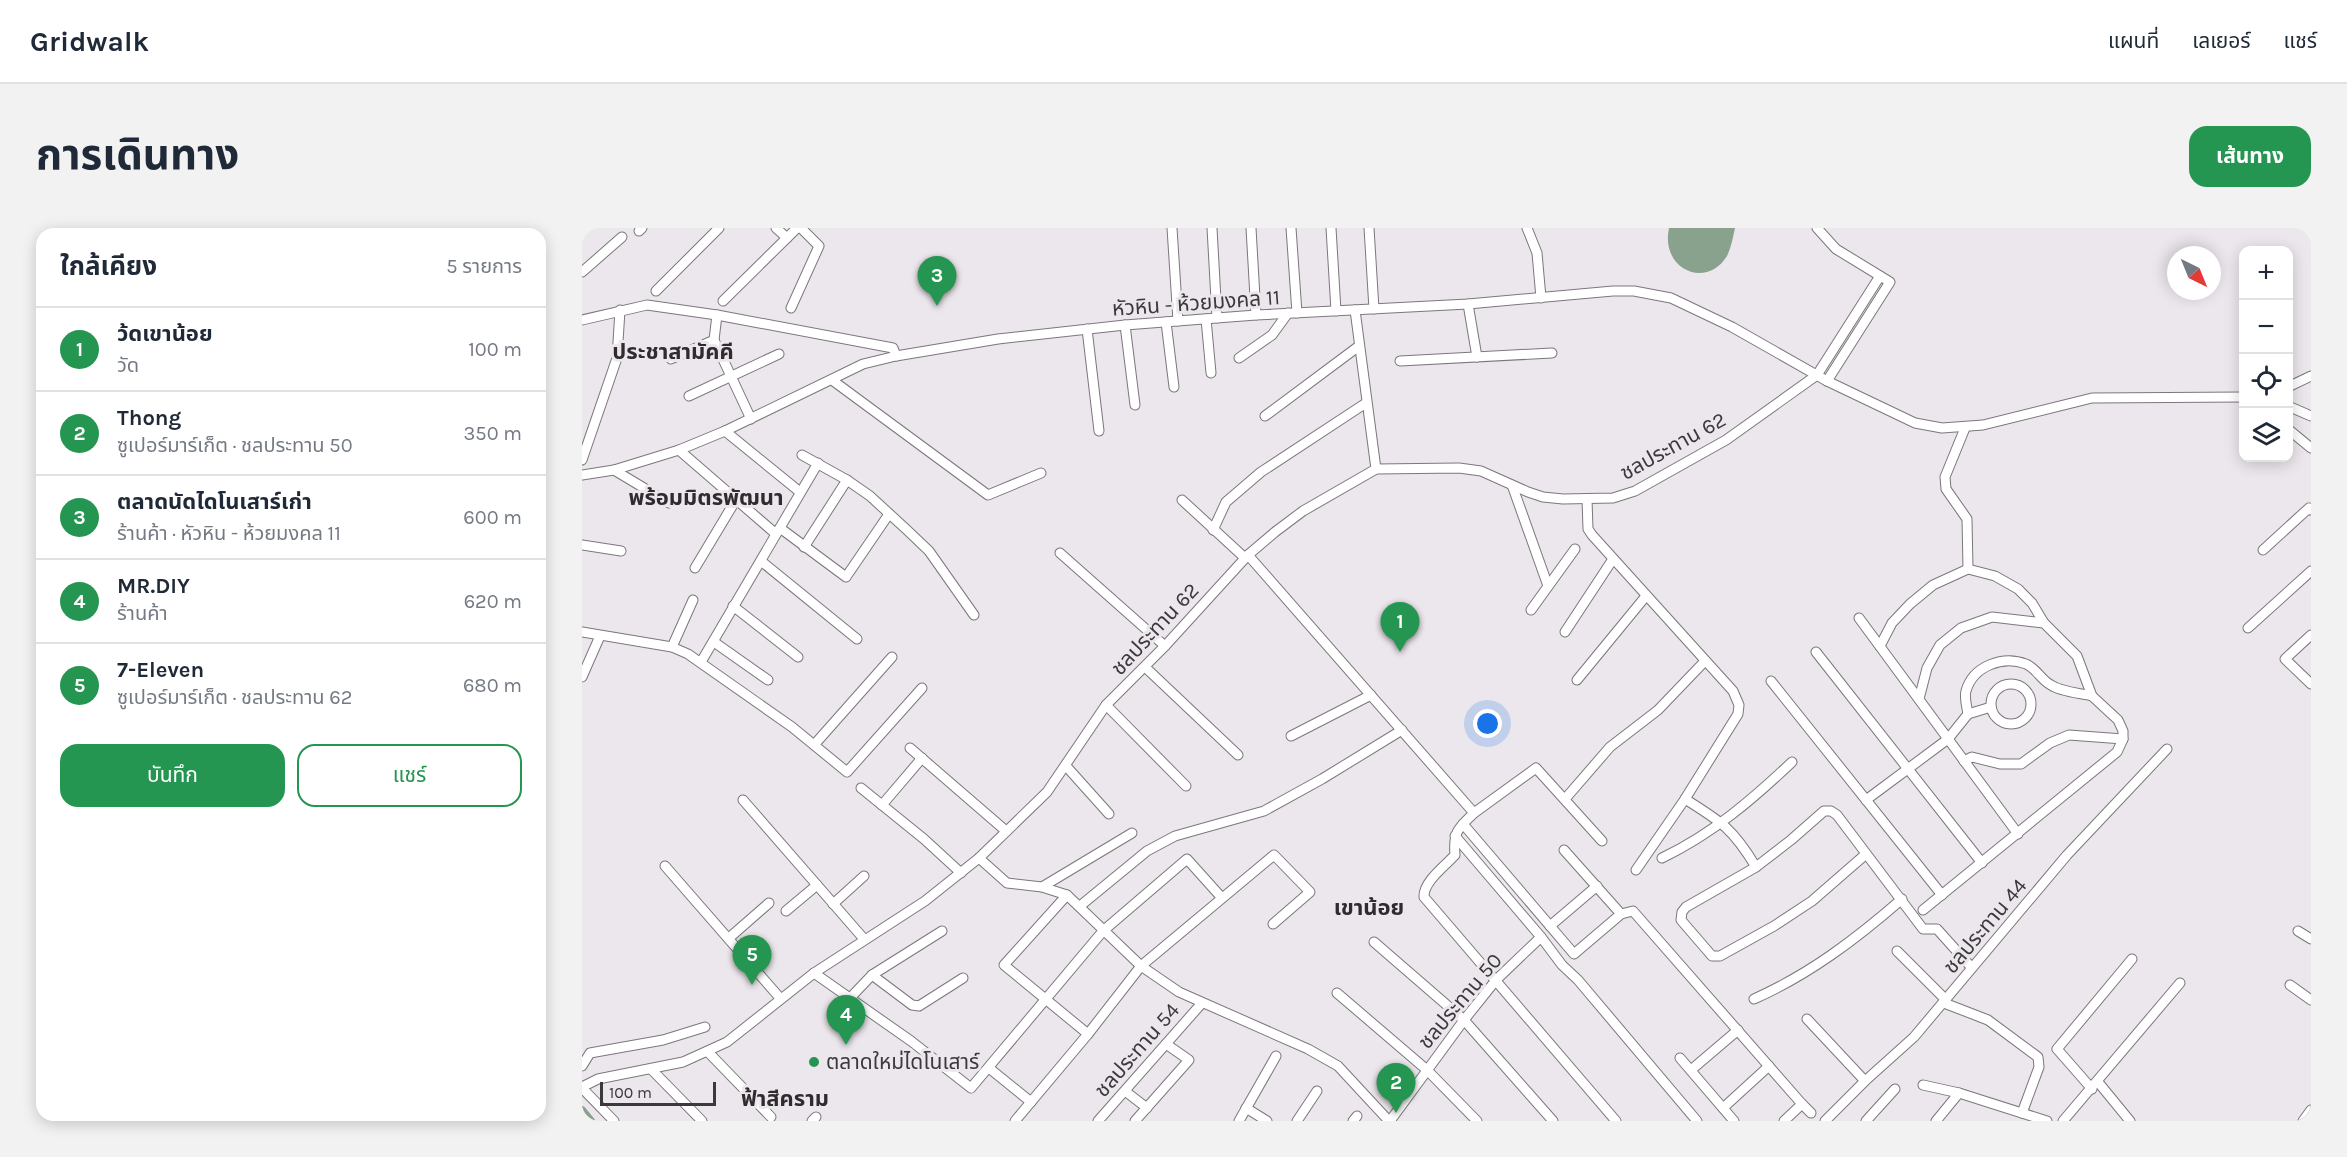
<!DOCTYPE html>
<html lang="th">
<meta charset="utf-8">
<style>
:root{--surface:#fff;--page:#f2f2f3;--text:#1f2937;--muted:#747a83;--line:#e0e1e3;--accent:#249651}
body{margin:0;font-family:Karla,"Noto Sans Thai",sans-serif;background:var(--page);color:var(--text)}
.controls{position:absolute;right:18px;top:18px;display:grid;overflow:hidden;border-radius:12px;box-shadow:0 3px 15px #0003}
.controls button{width:54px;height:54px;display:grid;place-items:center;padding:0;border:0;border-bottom:2px solid var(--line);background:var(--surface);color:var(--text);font:30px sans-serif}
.compass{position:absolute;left:1585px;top:18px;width:54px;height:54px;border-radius:50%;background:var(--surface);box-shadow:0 3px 15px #0003;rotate:137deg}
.scale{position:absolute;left:18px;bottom:15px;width:116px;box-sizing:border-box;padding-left:6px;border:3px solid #3b393b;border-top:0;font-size:16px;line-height:21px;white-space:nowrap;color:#3b393b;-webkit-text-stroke:4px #ece7ec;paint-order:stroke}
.you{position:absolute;left:906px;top:496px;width:21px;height:21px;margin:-15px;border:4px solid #fff;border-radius:50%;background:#1a73e8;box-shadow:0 0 0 9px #1a73e833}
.badge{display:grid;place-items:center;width:39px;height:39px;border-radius:50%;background:var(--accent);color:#fff;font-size:20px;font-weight:700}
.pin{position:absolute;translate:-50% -50px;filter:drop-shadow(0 2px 3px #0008)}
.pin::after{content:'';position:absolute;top:32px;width:21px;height:18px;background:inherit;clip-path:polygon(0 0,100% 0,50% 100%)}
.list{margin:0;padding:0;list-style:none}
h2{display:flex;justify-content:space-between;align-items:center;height:78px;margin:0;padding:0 24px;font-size:26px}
h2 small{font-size:20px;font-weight:400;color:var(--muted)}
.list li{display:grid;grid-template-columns:39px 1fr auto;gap:18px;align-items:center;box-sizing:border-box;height:84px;padding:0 24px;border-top:2px solid var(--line)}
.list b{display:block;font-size:22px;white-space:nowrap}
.list p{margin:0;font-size:20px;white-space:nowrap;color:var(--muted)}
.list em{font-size:20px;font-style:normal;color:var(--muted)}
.actions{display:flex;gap:12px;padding:18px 24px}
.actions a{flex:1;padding:14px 0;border:2px solid var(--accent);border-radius:18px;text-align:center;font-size:21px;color:var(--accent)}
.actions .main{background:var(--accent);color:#fff}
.icon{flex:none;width:33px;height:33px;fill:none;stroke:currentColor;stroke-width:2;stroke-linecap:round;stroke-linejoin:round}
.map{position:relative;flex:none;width:1729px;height:893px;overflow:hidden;border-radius:18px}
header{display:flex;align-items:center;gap:36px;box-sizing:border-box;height:84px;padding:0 30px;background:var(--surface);border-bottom:2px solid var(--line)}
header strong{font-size:28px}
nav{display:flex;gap:33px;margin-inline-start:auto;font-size:21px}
.intro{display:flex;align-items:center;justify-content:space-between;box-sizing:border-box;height:144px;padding:0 36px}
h1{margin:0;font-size:42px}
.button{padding:15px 27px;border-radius:18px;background:var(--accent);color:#fff;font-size:21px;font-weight:700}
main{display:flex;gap:36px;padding:0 36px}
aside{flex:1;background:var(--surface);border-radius:18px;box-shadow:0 3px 15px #0003}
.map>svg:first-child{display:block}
</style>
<header>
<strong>Gridwalk</strong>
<nav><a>แผนที่</a><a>เลเยอร์</a><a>แชร์</a></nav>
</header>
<div class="intro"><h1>การเดินทาง</h1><a class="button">เส้นทาง</a></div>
<main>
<aside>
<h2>ใกล้เคียง<small>5 รายการ</small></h2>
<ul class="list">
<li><span class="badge">1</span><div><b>ว้ดเขาน้อย</b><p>วัด</p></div><em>100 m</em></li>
<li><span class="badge">2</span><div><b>Thong</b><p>ซูเปอร์มาร์เก็ต · ชลประทาน 50</p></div><em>350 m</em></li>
<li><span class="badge">3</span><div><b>ตลาดนัดไดโนเสาร์เก่า</b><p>ร้านค้า · หัวหิน - ห้วยมงคล 11</p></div><em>600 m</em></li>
<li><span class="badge">4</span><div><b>MR.DIY</b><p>ร้านค้า</p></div><em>620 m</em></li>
<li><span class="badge">5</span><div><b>7-Eleven</b><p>ซูเปอร์มาร์เก็ต · ชลประทาน 62</p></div><em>680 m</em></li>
</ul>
<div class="actions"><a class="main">บันทึก</a><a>แชร์</a></div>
</aside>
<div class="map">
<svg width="1729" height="893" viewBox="0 0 1729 893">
<rect width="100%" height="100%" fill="#ece7ec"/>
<path fill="#88a28d" d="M1087 0H1153C1151 9 1149 20 1145 28 1124 62 1078 41 1087 0Z"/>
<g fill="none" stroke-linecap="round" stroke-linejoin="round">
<polyline stroke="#88a28d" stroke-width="8" points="0,882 9,893"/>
<g stroke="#7b777b" stroke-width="11">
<g id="minor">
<polyline points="194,0 205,10"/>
<polyline points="590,0 596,93"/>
<polyline points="630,0 635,90"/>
<polyline points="669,0 674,87"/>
<polyline points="709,0 715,85"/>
<polyline points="749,0 754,83"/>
<polyline points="787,0 792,81"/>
<polyline points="945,0 955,25 959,70"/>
<polyline points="1235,0 1254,21 1308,54 1245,153"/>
<polyline points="57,3 60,0"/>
<polyline points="0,44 40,9"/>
<polyline points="74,63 137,0"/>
<polyline points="141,73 215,0"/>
<polyline points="886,76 895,129"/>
<polyline points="209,80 237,18 219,0"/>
<polyline points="773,82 794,241"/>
<polyline points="135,87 132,112 169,191"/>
<polyline points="624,91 629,145"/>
<polyline points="0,92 65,77 135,87 311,120 314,128"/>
<polyline points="584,94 592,159"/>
<polyline points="543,97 553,177"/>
<polyline points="505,101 517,203"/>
<polyline points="657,130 690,107 706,85"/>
<polyline points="89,131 132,112"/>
<polyline points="818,133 970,125"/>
<polyline points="250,152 406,267 459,245"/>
<polyline points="1706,159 1729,148"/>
<polyline points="107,168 197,126"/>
<polyline points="1706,178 1729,188"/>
<polyline points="683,188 777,118"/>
<polyline points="1383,200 1363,249 1364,261 1385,291 1386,341"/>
<polyline points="1706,201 1729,220"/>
<polyline points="143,203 218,264"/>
<polyline points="97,222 194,306"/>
<polyline points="220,227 265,252 288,268 325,302 347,323 392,387"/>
<polyline points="0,232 35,130 38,82"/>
<polyline points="32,242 87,275"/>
<polyline points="0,247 32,242 97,222 143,203 281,136 314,128 416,111 543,97 674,87 886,76 1031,63 1052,63 1089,70 1150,99 1245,153 1333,195 1360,200 1401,197 1510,170 1662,169"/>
<polyline points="930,257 966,358"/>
<polyline points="1005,271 1006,301 1010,307 1151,463 1157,477 1156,486 1103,571 1054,642"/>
<polyline points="600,272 663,330"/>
<polyline points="198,300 264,349 307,286"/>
<polyline points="631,302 644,274 679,244 784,175"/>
<polyline points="0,317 39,323"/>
<polyline points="222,319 265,252"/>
<polyline points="1681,322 1727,280 1729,282"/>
<polyline points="478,325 583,418"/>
<path d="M666 327 892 585C876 600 871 604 873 627 863 638 841 654 842 669L1034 893"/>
<polyline points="179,333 275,411"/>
<polyline points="113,340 155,270"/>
<polyline points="151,378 216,429"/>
<polyline points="949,382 993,321"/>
<polyline points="1277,390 1436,606"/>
<polyline points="1666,400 1729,343"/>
<polyline points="0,404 90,419 106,426 210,499 265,544 340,460"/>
<polyline points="983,404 1031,331"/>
<polyline points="1729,407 1703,431 1729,456"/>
<polyline points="132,414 186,452"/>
<polyline points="1298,418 1310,395 1328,376 1351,357 1386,341 1413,348 1436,361 1450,375 1462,395 1495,428 1510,468 1536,492 1541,503 1541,511 1535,524 1341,682"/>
<polyline points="90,419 111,372"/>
<polyline points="1234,424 1400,635"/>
<polyline points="119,434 236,235"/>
<polyline points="563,439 656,527"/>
<polyline points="0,449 18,408"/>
<polyline points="995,452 1064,368"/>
<polyline points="1189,453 1360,667"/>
<circle cx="1429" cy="476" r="20"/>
<polyline points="1337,471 1345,440 1358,417 1379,400 1410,389 1462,395"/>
<polyline points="524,477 604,558"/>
<path d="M1386 486C1385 479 1382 470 1384 463 1391 438 1421 427 1444 436 1455 441 1459 452 1469 457 1479 464 1498 465 1510 468"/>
<polyline points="709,508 789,467"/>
<polyline points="232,517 310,429"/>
<polyline points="328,520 424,603"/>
<polyline points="1382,533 1390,529 1418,536 1439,536 1468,515 1487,507 1541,511"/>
<polyline points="484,538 527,586"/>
<polyline points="279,560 342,611 379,645"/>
<polyline points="983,571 1028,519 1076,482 1123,433"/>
<path d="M1103 571C1140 594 1151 601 1174 639"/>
<polyline points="161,572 282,711"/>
<polyline points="1284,572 1366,511 1386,486 1409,479"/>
<polyline points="300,577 340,530"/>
<polyline points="892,585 954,540 1020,613"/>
<polyline points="881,596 992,726 1039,686 1051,683 1220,876 1202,893"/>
<polyline points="873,608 959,709 980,737 996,752 1115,893"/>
<polyline points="982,622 1039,686"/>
<polyline points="1284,626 1230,673 1192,698 1138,728 1130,728 1099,692 1100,684 1104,679 1174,639 1209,612 1242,583 1249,583 1255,587 1341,701 1355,701 1390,740"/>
<polyline points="397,630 425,655 460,659 485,667 559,738 597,764 726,821 756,838 807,893"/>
<path d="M1080 630C1130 606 1170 572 1210 534"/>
<polyline points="83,638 198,770"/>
<polyline points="460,659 550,605"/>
<polyline points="485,667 422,737 506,806"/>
<polyline points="251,676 282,648"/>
<polyline points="498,678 565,623 593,608 682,583 740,551 820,502"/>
<polyline points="204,683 235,657"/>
<polyline points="968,698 1015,658"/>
<polyline points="1716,703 1729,711"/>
<polyline points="147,710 187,675"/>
<polyline points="792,714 882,792 971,893"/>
<polyline points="1315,723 1364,772"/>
<polyline points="232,745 329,813 389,860 521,703 605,631 640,670"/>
<polyline points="290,747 360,703"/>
<polyline points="1708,757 1729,772"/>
<polyline points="755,765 845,842 895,893"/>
<polyline points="269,769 290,747 330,777 337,778 381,750"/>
<path d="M1172 771C1228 746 1274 711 1320 671"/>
<polyline points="1362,775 1406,792 1456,829 1457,839 1440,885"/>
<polyline points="1225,791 1283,853"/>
<polyline points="126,824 189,889"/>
<polyline points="1098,830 1152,893"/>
<polyline points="0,838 8,825 81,812 123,799"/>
<polyline points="407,840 449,874"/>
<polyline points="69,841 120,893"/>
<polyline points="1109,842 1156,802"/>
<polyline points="1516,854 1548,893"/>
<polyline points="1341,857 1377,865 1465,893"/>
<polyline points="0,859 16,851 101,834 145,814 232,745 343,673 397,630 465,564 524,477 583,418 666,327 693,304 721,283 794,241 877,240 899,243 946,264 961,269 981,271 1031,270 1053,263 1144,212 1235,147 1298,48"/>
<polyline points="0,860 32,893"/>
<polyline points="1510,861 1475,821 1550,731"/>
<polyline points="543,863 565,880"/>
<polyline points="1220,876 1229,885"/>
<polyline points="664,880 685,893"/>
<polyline points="1141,880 1187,838"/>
<polyline points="230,893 234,889"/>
<polyline points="433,893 506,806 559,738 692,627 728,664 691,696"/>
<polyline points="516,893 620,775"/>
<polyline points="553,893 607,832 584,816"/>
<polyline points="657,893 694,828"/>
<polyline points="715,893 735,863"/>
<polyline points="771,893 775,888"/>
<polyline points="808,893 882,792 914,752 959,709"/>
<polyline points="1243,893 1283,853 1332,809 1485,627 1585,521"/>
<polyline points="1284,893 1313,861"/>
<polyline points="1354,893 1377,865"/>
<polyline points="1481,893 1598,755"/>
<polyline points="1721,893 1729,882"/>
</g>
</g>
<use href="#minor" stroke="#fff" stroke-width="9"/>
</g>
<circle fill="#249651" stroke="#ece7ec" stroke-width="2" cx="232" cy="834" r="6"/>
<g text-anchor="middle" stroke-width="6" stroke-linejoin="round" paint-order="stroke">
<g font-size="21" fill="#3b393b" stroke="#ece7ec">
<text transform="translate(614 75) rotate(-4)" y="7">หัวหิน - ห้วยมงคล 11</text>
<text transform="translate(1091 218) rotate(-29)" y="7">ชลประทาน 62</text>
<text transform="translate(573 401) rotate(-47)" y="7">ชลประทาน 62</text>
<text transform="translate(1403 698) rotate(-50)" y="7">ชลประทาน 44</text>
<text transform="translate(878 773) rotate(-50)" y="7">ชลประทาน 50</text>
<text transform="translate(555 822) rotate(-49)" y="7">ชลประทาน 54</text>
</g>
<g font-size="21" fill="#3b393b" stroke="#ece7ec" text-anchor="start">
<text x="244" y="841">ตลาดใหม่ไดโนเสาร์</text>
</g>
<g font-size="22" font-weight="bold" fill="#2f2b2e" stroke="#ece7ec">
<text x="91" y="131">ประชาสามัคคี</text>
<text x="124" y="277">พร้อมมิตรพัฒนา</text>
<text x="787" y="687">เขาน้อย</text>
<text x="203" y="878">ฟ้าสีคราม</text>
</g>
</g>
</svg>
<div class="controls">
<button>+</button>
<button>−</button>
<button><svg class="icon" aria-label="locate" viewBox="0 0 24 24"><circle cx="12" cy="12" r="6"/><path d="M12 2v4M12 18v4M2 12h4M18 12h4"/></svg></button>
<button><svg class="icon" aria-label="layers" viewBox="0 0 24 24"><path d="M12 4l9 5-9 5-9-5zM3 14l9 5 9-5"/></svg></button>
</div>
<svg class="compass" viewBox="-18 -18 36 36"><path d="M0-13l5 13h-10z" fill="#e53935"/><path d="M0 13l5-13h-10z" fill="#747a83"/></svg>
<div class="scale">100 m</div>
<div class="you"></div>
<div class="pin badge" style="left:818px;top:424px">1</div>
<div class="pin badge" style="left:814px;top:885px">2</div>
<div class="pin badge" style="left:355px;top:78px">3</div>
<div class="pin badge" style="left:264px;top:817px">4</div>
<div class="pin badge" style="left:170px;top:757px">5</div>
</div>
</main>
